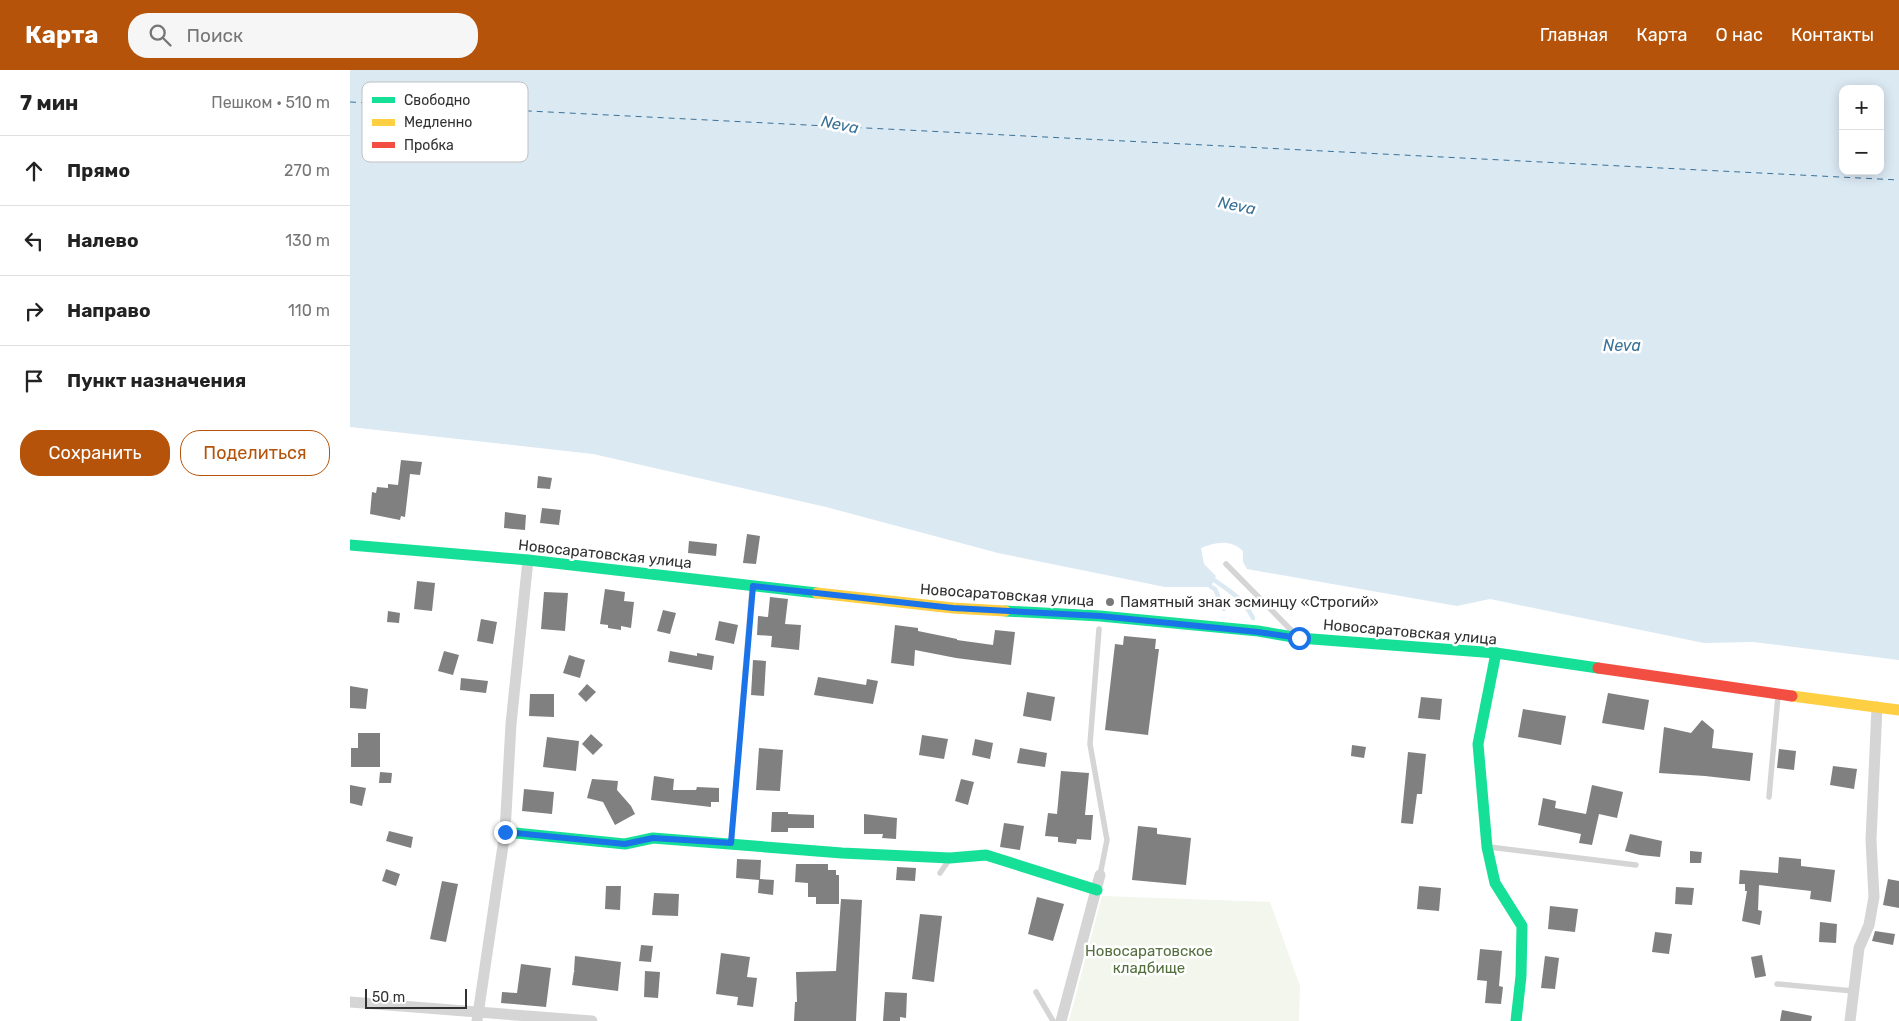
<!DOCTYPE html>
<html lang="ru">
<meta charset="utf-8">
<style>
:root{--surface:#fff;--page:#f6f6f6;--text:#222;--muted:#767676;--line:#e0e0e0;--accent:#b45309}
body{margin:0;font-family:Rubik,sans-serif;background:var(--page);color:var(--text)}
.controls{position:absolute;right:15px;top:15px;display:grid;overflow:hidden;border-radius:10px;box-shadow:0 2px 12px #0003}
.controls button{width:45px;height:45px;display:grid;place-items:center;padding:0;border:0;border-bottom:1px solid var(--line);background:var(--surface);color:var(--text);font:25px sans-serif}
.scale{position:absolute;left:15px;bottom:12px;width:102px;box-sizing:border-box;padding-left:5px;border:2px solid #313131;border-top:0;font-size:14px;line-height:18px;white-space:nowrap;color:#313131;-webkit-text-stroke:4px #fff;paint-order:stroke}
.stop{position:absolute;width:15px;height:15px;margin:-11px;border:4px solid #1a73e8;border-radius:50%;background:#fff}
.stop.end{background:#1a73e8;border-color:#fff;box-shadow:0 1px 5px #0008}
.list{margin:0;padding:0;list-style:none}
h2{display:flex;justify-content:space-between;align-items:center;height:65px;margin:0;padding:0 20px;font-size:21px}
h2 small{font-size:16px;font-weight:400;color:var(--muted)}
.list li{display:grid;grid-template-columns:32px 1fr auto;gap:15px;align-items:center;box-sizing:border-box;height:70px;padding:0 20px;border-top:1px solid var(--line)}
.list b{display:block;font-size:19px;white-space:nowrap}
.list em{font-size:16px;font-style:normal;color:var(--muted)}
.actions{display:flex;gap:10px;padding:15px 20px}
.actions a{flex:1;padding:11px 0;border:1px solid var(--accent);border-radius:20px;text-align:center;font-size:18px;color:var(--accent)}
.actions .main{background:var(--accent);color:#fff}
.icon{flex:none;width:28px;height:28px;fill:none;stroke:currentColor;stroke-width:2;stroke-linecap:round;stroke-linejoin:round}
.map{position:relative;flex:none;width:1549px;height:951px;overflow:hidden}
header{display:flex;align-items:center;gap:30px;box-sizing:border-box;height:70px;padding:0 25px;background:var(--accent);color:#fff}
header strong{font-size:24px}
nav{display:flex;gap:28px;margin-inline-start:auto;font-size:18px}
.search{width:350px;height:45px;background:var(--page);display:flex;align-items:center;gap:12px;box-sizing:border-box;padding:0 18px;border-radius:20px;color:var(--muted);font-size:19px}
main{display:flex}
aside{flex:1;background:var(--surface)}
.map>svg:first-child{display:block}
</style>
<header>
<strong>Карта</strong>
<div class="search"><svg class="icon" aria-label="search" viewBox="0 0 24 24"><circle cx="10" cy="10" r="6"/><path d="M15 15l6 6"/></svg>Поиск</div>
<nav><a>Главная</a><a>Карта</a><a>О нас</a><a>Контакты</a></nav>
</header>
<main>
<aside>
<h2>7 мин<small>Пешком · 510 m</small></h2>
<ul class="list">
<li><svg class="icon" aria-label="ahead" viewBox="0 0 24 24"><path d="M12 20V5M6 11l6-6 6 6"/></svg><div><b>Прямо</b></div><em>270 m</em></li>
<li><svg class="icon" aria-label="left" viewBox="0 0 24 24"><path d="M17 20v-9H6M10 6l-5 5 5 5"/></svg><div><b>Налево</b></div><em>130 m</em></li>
<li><svg class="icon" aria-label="right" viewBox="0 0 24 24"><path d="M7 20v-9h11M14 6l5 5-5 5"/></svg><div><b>Направо</b></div><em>110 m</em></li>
<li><svg class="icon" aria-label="arrive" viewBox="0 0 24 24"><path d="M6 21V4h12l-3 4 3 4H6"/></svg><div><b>Пункт назначения</b></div></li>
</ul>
<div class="actions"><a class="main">Сохранить</a><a>Поделиться</a></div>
</aside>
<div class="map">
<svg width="1549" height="951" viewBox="0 0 1549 951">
<rect width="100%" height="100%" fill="#fff"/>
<polygon fill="#f2f6ed" points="752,826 920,832 950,916 949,951 719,951"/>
<path fill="#dbe9f3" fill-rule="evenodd" d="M0 0H1549V590L1403 572 1354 573 1140 529 1107 536 897 499 893 492V481C881 469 865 472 851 478L854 494 866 506 861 517H815L648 483 476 437 243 384 0 357ZM1493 19H1530V101H1493Z"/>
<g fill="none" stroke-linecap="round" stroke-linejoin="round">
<g stroke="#dbe9f3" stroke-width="4.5">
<path d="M864 510C883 523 892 528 903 548"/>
<polyline points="861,517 865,519 874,539"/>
</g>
<polyline stroke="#3a7298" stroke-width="1" stroke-dasharray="6 5" stroke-linecap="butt" points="0,32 1549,110"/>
</g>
<g fill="#808080">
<polygon points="51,390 72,392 70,405 60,404 55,447 51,446 50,450 20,444 22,422 26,423 27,417 38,418 38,414 48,415"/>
<polygon points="188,406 202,408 200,419 187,418"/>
<polygon points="192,438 211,440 209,455 190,453"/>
<polygon points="155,442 176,445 175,460 154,458"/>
<polygon points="397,464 410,466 406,494 393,493"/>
<polygon points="339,471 367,474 366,486 338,483"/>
<polygon points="67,511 85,513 82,541 64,539"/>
<polygon points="255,519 275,522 274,531 284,532 281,558 271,556 271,560 258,558 258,555 250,554"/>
<polygon points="194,522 218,523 215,561 191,559"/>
<polygon points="420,527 438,529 435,554 451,555 449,580 421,577 422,566 407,565 408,546 418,547"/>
<polygon points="313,540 326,543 320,564 307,561"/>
<polygon points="38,541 50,543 49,553 37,552"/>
<polygon points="131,549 147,552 143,574 127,571"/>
<polygon points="369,551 388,555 384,574 365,570"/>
<polygon points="545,555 568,558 568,561 607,569 607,570 643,575 645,560 665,562 661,595 606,588 565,580 564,596 541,593"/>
<polygon points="774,566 806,569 805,579 809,579 798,665 755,660 765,574 773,575"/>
<polygon points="94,581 109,585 103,605 88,601"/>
<polygon points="320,581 347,586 347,583 364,586 362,600 318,592"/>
<polygon points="219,585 235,590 230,608 213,603"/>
<polygon points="403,590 416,591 414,626 401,625"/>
<polygon points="468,607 516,615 517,609 528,611 523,634 464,625"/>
<polygon points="111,608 138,611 136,623 110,620"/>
<polygon points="237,614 246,622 236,632 228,624"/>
<polygon points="0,616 18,619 16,639 0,638"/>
<polygon points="677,622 705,627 701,651 673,646"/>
<polygon points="1258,623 1299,630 1294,660 1252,653"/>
<polygon points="180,624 204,624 204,647 179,646"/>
<polygon points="1071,627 1092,629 1090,650 1068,648"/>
<polygon points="1173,639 1216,646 1211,675 1168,667"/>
<polygon points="1352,650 1364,660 1362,678 1403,683 1400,711 1355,706 1309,703 1314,657 1341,663"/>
<polygon points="8,663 30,663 30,697 1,697 1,678 8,678"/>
<polygon points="241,664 253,675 243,685 232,674"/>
<polygon points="572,665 598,669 594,689 569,685"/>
<polygon points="197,667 229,671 226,701 193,697"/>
<polygon points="625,669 643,673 640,689 622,685"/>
<polygon points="1002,675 1016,677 1014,688 1001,686"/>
<polygon points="409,678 433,680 430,721 406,720"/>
<polygon points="670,678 697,683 695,697 667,693"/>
<polygon points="1429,679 1446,681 1444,700 1427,698"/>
<polygon points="1058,682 1076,684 1072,724 1067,724 1063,754 1051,753"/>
<polygon points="1483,696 1507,699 1504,719 1480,715"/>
<polygon points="711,701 739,703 735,745 743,745 741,770 727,769 726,774 708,772 708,767 695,766 698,743 707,744"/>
<polygon points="30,702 42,703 41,713 29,713"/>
<polygon points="304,706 324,709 323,720 346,720 347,717 369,718 369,732 361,732 361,737 301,730"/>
<polygon points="242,709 268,711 267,720 281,736 285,744 265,755 253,732 237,728"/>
<polygon points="611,709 624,712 618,735 605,731"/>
<polygon points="0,715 16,718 12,736 0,733"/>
<polygon points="1242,715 1273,722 1267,748 1249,744 1242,775 1229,773 1231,764 1188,755 1193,728 1206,731 1205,738 1236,744"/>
<polygon points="174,719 204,722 202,744 172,741"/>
<polygon points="422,742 438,742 438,744 464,745 464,758 438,758 438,762 421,762"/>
<polygon points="514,744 547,748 546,769 532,768 533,764 514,764"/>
<polygon points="654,753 674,756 670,780 650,777"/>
<polygon points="788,756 807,758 807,764 841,768 836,815 782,810"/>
<polygon points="39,761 63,767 61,778 36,771"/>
<polygon points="1280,764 1312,771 1310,787 1290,785 1275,781"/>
<polygon points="1340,781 1352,782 1351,793 1340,793"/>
<polygon points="1429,787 1451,789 1451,796 1485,800 1481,832 1460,829 1461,821 1409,815 1408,840 1412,841 1410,855 1392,851 1397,821 1395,821 1395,814 1389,814 1390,800 1428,803"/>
<polygon points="387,789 411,790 410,809 424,810 423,825 408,823 409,810 386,808"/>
<polygon points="446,794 478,794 478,800 486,800 486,805 489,805 489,834 466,834 466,827 458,827 458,813 445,812"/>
<polygon points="547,797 566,798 565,811 546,810"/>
<polygon points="36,799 50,804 46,816 32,811"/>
<polygon points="1538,809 1549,811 1549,838 1533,835"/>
<polygon points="92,811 108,814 96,872 80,869"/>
<polygon points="256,816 271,816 270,840 255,839"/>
<polygon points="1069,816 1091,818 1089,841 1067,839"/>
<polygon points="1326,817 1344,818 1342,835 1325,834"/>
<polygon points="304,823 329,824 328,846 302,845"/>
<polygon points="687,827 714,834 703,871 678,864"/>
<polygon points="491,829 512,830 506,951 444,951 445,932 447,932 446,902 486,901"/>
<polygon points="1200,836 1228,839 1225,862 1198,859"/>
<polygon points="570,844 592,846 584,912 562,909"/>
<polygon points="1470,852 1487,854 1486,873 1469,872"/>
<polygon points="1525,861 1545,864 1543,875 1522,871"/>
<polygon points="1305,862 1322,864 1319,884 1302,882"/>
<polygon points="291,875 303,876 301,892 289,891"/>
<polygon points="1130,879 1152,881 1149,916 1153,917 1151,934 1135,933 1137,911 1127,910"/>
<polygon points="371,883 400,887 397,907 407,908 403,937 387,935 388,927 366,924"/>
<polygon points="1412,885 1416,906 1405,908 1401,887"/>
<polygon points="225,886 271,892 268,921 222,915 224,901 225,902 224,900"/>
<polygon points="1195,886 1209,888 1205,919 1191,918"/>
<polygon points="171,894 201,898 196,937 151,933 152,922 167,923"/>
<polygon points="295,901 310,902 308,928 294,927"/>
<polygon points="535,922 557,923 556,948 550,947 550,951 533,951"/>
<polygon points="1432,940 1462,946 1461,951 1430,951"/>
</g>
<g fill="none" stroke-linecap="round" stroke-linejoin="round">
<g stroke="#d5d5d5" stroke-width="5.5">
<polyline points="876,494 944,563"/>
<polyline points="749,559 740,674 757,770 750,805"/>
<polyline points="1419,727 1428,626"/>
<polyline points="381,773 402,518"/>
<polyline points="1139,777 1286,795"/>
<polyline points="590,803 599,790"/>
<polyline points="1427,914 1503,921"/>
<polyline points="686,922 703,951"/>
</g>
<g stroke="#d5d5d5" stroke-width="11">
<polyline points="0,932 242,951"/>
<polyline points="127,951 155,762 161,654 178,490"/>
<polyline points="711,951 750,805"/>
<polyline points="1500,951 1509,878 1519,855 1524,827 1521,770 1527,637"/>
</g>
<g stroke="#16e098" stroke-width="11">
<polyline points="0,475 178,490 467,523"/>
<polyline points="655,541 750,546 908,561 949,568 1146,583 1248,598"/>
<polyline points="1146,583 1128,674 1137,777 1145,813 1172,856 1171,906 1166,951"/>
<polyline points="155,762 275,774 303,768 492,783 600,788 636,785 747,820"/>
</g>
<g stroke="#ffcf43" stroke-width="11">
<polyline points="467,523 603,538 655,541"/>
<polyline points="1442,626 1549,640"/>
</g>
<polyline stroke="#f24e42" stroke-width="11" points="1248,598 1442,626"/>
</g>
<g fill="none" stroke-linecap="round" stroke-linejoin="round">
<polyline stroke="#1a73e8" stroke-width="6" points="155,762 275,774 303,768 381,773 403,516 603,538 750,546 908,562 949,568"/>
</g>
<circle fill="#797979" stroke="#fff" stroke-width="2" cx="760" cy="532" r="5"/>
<g text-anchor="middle" stroke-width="5" stroke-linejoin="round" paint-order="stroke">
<g font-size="15" fill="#313131" stroke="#fff">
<text transform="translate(255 484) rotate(6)" y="5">Новосаратовская улица</text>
<text transform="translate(657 525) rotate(4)" y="5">Новосаратовская улица</text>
<text transform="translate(1060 562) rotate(5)" y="5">Новосаратовская улица</text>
</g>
<g font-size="15" fill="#313131" stroke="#fff" text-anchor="start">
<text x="770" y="537">Памятный знак эсминцу «Строгий»</text>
</g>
<g font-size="15" fill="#536f3c" stroke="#fff">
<text x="799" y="886">Новосаратовское<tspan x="799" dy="17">кладбище</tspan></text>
</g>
<g font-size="16" font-style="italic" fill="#3a7298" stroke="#fff">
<text transform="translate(490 54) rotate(12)" y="6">Neva</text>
<text transform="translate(887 135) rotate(12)" y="6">Neva</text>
<text x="1272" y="281">Neva</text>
</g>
</g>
<rect x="12" y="12" width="166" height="80" rx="8" fill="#fff" stroke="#c1c1c1" stroke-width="1"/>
<rect x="22" y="27" width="23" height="6" fill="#16e098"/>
<rect x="22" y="49" width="23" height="7" fill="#ffcf43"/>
<rect x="22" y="72" width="23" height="6" fill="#f24e42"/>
<g font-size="14" fill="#313131">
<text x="54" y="35">Свободно</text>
<text x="54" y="57">Медленно</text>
<text x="54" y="80">Пробка</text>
</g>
</svg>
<div class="controls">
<button>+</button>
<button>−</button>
</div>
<div class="scale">50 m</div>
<div class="stop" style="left:949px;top:568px"></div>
<div class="stop end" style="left:155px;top:762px"></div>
</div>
</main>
